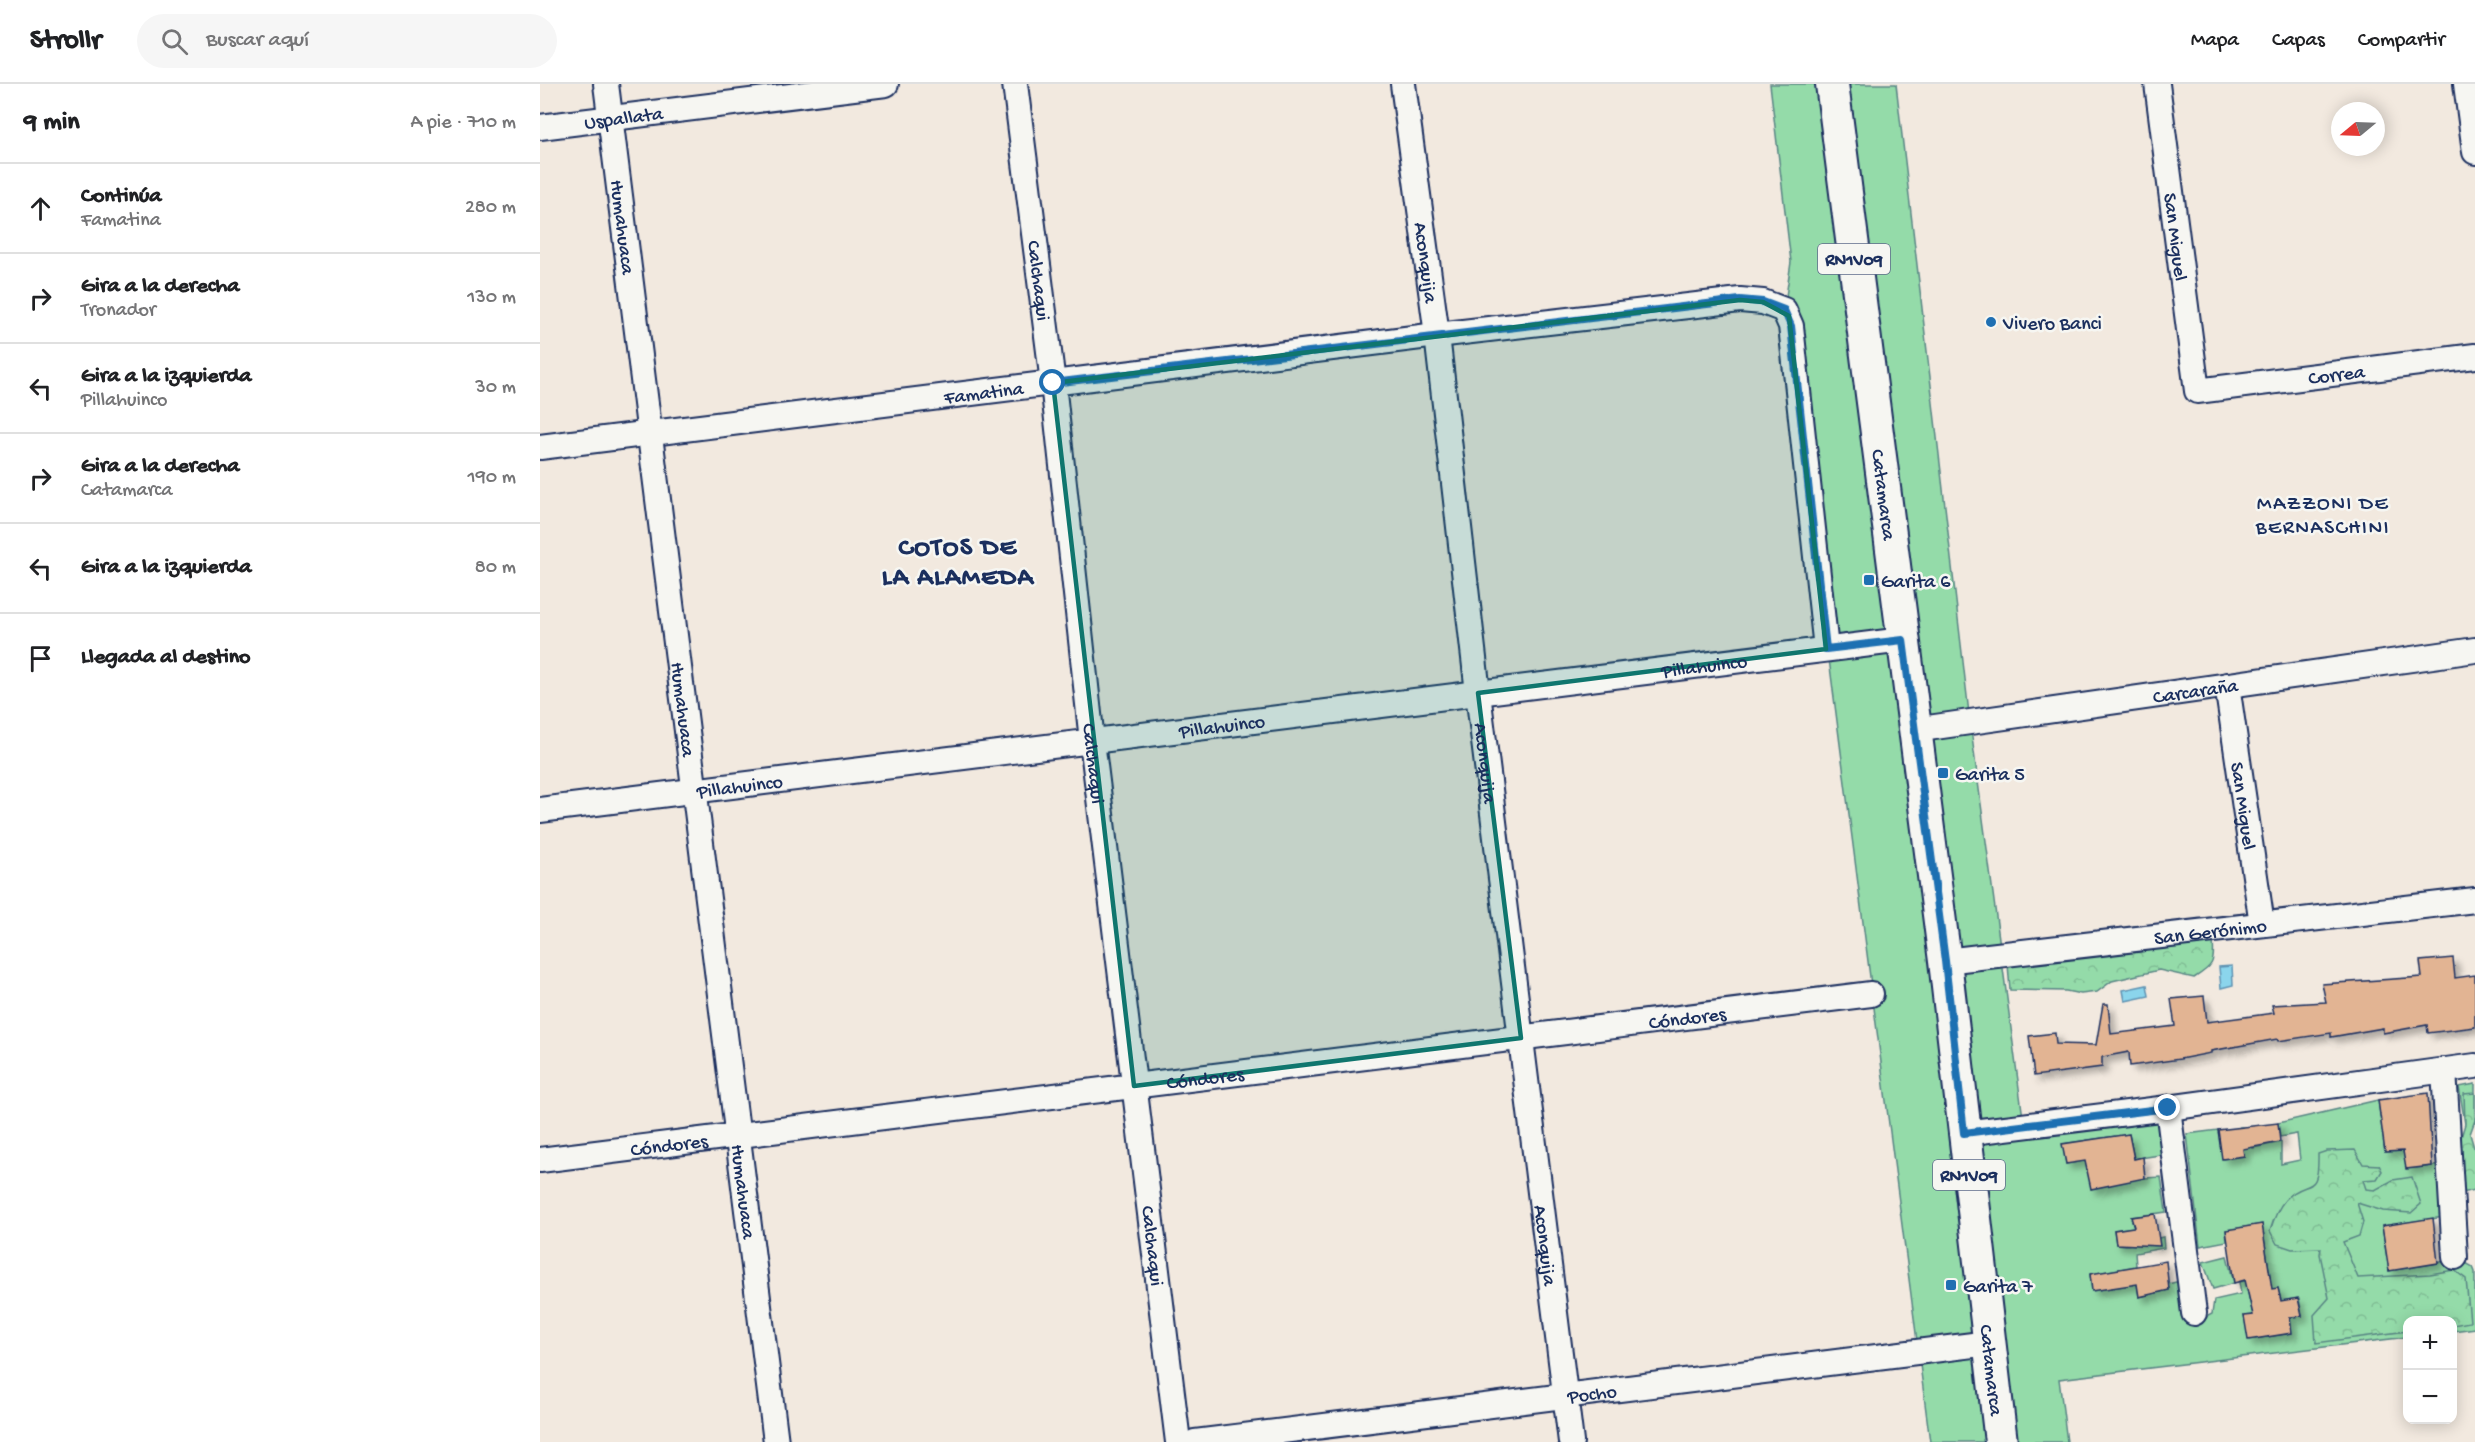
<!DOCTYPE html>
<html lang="es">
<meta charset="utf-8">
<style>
:root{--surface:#fff;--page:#f6f6f6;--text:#202124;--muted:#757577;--line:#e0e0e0}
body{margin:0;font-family:"Gochi Hand",sans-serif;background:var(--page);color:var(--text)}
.controls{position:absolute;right:18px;bottom:18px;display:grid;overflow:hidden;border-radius:12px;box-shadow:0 3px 15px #0003}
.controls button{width:54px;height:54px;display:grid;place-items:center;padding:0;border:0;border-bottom:2px solid var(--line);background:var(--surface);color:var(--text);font:30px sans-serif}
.compass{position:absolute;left:1791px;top:18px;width:54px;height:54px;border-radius:50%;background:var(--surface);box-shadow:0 3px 15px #0003;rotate:251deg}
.stop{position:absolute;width:18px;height:18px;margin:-14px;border:4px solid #1f6fb2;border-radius:50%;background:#fff}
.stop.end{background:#1f6fb2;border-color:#fff;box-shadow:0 2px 6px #0008}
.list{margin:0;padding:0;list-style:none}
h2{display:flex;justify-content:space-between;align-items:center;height:78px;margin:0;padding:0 24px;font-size:26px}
h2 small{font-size:20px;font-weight:400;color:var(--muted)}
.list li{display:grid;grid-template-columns:39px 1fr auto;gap:18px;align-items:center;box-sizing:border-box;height:90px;padding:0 24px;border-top:2px solid var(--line)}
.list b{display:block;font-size:22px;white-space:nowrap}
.list p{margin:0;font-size:20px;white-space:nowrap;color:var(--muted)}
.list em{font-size:20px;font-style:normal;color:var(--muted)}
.icon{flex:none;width:33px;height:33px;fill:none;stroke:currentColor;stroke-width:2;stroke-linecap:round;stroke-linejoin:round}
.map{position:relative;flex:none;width:1935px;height:1358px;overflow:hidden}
header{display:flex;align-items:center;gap:36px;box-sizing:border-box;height:84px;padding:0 30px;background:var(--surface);border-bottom:2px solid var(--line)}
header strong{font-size:28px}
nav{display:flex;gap:33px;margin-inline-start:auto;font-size:21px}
.search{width:420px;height:54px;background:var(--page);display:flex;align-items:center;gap:15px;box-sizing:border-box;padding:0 21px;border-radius:33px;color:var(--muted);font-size:22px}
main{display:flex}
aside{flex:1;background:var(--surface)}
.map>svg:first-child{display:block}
</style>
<header>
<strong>Strollr</strong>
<div class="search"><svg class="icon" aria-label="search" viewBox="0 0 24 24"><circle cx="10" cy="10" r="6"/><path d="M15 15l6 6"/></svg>Buscar aquí</div>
<nav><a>Mapa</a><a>Capas</a><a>Compartir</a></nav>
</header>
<main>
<aside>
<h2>9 min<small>A pie · 710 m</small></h2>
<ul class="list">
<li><svg class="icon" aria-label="ahead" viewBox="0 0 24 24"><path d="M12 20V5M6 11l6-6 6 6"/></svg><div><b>Continúa</b><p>Famatina</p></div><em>280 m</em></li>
<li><svg class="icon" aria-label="right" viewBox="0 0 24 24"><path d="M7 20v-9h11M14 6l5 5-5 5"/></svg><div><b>Gira a la derecha</b><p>Tronador</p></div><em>130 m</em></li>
<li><svg class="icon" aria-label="left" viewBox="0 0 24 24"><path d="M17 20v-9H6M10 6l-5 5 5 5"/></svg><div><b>Gira a la izquierda</b><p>Pillahuinco</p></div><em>30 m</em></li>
<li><svg class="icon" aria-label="right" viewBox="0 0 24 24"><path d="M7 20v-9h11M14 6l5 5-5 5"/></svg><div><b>Gira a la derecha</b><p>Catamarca</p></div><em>190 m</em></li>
<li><svg class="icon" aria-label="left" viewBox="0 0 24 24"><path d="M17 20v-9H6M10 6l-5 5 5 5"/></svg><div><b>Gira a la izquierda</b></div><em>80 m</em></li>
<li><svg class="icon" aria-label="arrive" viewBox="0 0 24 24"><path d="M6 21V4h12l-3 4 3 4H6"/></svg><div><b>Llegada al destino</b></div></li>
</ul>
</aside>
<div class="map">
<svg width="1935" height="1358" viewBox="0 0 1935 1358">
<defs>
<pattern id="forest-crowns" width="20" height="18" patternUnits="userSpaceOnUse" patternTransform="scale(1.5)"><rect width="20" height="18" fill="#94dba9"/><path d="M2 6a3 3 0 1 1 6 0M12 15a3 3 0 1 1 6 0" fill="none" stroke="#7fbc94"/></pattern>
<filter id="shadow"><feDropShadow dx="5.5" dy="5.5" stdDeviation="3" flood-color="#0004"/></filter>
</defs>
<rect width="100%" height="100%" fill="#f2e9df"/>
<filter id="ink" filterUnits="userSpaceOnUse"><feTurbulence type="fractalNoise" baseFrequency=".0167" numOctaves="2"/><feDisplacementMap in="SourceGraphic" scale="12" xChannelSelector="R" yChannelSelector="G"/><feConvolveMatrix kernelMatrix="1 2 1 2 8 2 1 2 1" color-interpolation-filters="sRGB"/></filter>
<g filter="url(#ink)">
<g fill="#94dba9" stroke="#588584" stroke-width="1.5" fill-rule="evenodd">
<path d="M1230 0H1356L1430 638 1485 1049 1622 1034 1626 1070 1594 1075 1589 1050 1523 1060 1526 1080 1570 1072 1605 1094 1621 1093 1626 1128 1592 1133 1594 1143 1574 1146 1576 1160 1587 1161 1623 1153 1624 1164 1595 1169 1596 1182 1550 1190 1552 1207 1597 1200 1599 1213 1629 1206 1628 1200 1640 1197 1655 1239 1672 1230 1674 1216 1701 1210 1699 1198 1730 1192 1722 1140 1686 1146 1687 1157 1660 1162 1647 1050 1678 1046 1683 1075 1704 1072 1700 1043H1708L1713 1064 1741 1058V1080L1760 1076 1757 1050 1740 1053 1738 1039 1838 1016 1845 1068 1863 1067 1867 1085 1902 1081 1904 1133 1842 1142 1849 1187 1898 1179 1915 1173 1933 1183 1935 1188V1244L1913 1247 1912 1236H1868L1867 1253 1519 1295 1527 1358H1390L1244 226 1251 178ZM1738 1204 1741 1217 1759 1214 1762 1232 1750 1233 1751 1249 1709 1256 1704 1232 1713 1231 1708 1209Z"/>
<polygon points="1935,1000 1935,1039 1925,1040 1919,1003"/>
<polygon points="1687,1172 1694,1199 1673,1205 1663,1178"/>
</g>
<g fill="url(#forest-crowns)" stroke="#588584" stroke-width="1.5">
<path d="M1673 857C1675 879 1673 882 1654 894L1619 886 1572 897 1557 908 1541 910 1526 907 1470 906 1468 880Z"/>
<polygon points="1935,1009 1935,1036 1930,1050 1935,1067 1935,1106 1922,1109 1917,1067 1925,1040 1924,1010"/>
<path d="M1815 1066 1823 1080 1839 1081 1842 1087 1837 1095 1823 1096 1826 1105 1835 1106 1853 1096 1872 1093 1881 1120 1871 1129 1843 1127 1817 1119 1823 1138 1819 1152 1803 1158 1818 1194 1890 1190 1914 1186 1926 1195 1930 1238 1913 1241 1912 1236H1868L1867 1247 1776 1259 1774 1231 1789 1214 1780 1170 1781 1164 1752 1165 1737 1160 1730 1147C1733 1137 1738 1124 1745 1116 1767 1093 1779 1115 1778 1070L1787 1067Z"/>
</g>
<g fill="#8bd5ec" stroke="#5e93b3" stroke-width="1.5">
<polygon points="1692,882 1693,901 1681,904 1679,883"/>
<polygon points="1607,901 1609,912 1585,917 1583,906"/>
</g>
<g fill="#e2b493" stroke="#1b2f5e" stroke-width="1.5" filter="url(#shadow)">
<polygon points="1913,874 1915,894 1935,891 1935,943 1888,949 1887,941 1843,949 1843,944 1791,953 1791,949 1738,957 1737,955 1671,967 1671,969 1640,975 1590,982 1589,968 1562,973 1562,983 1494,992 1489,952 1515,949 1516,960 1556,961 1563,920 1568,920 1571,950 1635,942 1631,915 1664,912 1667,938 1734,929 1732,921 1786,918 1782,900 1882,893 1880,877"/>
<polygon points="1888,1009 1892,1082 1866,1085 1863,1067 1845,1068 1838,1016"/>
<polygon points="1738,1039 1740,1058 1703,1065 1704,1072 1682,1075 1678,1046"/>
<polygon points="1589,1050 1594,1075 1603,1073 1605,1094 1551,1105 1545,1077 1526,1080 1522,1060"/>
<polygon points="1615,1130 1620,1162 1576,1160 1574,1146 1594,1143 1591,1133"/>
<polygon points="1893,1134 1898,1179 1849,1187 1842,1142"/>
<polygon points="1722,1140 1732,1205 1738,1204 1741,1217 1758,1214 1762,1232 1750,1233 1752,1249 1708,1256 1704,1232 1713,1231 1705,1196 1694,1199 1686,1146"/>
<polygon points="1626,1177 1629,1206 1599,1213 1597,1200 1552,1207 1550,1190"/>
</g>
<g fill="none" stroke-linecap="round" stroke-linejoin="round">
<g stroke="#1b2f5e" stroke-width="28">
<g id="minor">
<path id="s1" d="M66 0 236 1358"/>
<path id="s2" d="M475 0 513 299 552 657 638 1358"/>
<path id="s3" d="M863 0 897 251 938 609 1031 1358"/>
<path id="s4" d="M1617 0 1657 307 1935 272"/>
<polyline points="1926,0 1935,68"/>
<path id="s5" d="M0 43 346 0"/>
<path id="s6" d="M0 363 897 251 1200 216 1223 218 1244 226 1251 242 1286 565"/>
<path id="s7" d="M1687 601 1722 840"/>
<path id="s8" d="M1374 646 1935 566"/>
<path id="s9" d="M0 726 1363 556"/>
<path id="s10" d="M1405 877 1935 816"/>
<polyline points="1904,986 1915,1173"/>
<polyline points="1628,1024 1654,1229"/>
<polyline points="1424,1049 1628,1024 1935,982"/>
<path id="s11" d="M0 1076 1331 910"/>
<path id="s12" d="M655 1358 1449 1259"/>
</g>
</g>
<g stroke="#1b2f5e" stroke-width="36">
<g id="major">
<path id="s13" d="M1292 0 1405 877 1461 1358"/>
</g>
</g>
<use href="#minor" stroke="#f6f6f2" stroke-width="24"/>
<use href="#major" stroke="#f6f6f2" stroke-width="32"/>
</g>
</g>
<g fill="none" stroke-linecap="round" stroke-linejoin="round" filter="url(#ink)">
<polyline stroke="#1f6fb2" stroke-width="8" points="513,299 1200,216 1223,218 1244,226 1251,242 1286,565 1363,556 1405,877 1424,1049 1628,1024"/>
</g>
<path fill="#0f766e" fill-opacity="0.2" stroke="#0f766e" stroke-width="4.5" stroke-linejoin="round" d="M1200 216 1223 218 1249 232 1286 565 938 609 981 954 594 1002 513 299Z"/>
<g fill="#1f6fb2" stroke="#f6f6f2" stroke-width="2">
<circle cx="1451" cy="238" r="6"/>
<rect x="1323" y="490" width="12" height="12" rx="3"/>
<rect x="1397" y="683" width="12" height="12" rx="3"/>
<rect x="1405" y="1195" width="12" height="12" rx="3"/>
</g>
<g text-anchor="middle" stroke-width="5" stroke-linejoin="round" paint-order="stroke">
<g fill="#f6f6f2" stroke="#5d6b8a" stroke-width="1.5">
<rect x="1278" y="160" width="72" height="30" rx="4.5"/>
<rect x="1393" y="1076" width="72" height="30" rx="4.5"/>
</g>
<g font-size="18" font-weight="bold" fill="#1b2f5e">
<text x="1314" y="181">RN1V09</text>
<text x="1429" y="1097">RN1V09</text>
</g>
<g font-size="20" fill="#1b2f5e" stroke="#f6f6f2">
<text dy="7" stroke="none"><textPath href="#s5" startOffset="84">Uspallata</textPath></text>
<text dy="7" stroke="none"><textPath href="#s1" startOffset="144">Humahuaca</textPath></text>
<text dy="7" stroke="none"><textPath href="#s4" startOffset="154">San Miguel</textPath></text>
<text dy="7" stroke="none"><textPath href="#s3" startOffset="180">Aconquija</textPath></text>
<text dy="7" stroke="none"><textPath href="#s2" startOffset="198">Calchaqui</textPath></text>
<text dy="7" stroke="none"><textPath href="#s4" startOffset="450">Correa</textPath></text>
<text dy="7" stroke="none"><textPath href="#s6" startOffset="447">Famatina</textPath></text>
<text dy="7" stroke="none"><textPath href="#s13" startOffset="414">Catamarca</textPath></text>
<text dy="7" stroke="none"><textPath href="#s9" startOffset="1173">Pillahuinco</textPath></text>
<text dy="7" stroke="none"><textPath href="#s8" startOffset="284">Carcaraña</textPath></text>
<text dy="7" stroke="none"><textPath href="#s1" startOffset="630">Humahuaca</textPath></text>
<text dy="7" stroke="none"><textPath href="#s9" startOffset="687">Pillahuinco</textPath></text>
<text dy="7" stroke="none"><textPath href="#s2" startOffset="684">Calchaqui</textPath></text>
<text dy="7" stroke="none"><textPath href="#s3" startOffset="684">Aconquija</textPath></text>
<text dy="7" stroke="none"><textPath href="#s9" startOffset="201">Pillahuinco</textPath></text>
<text dy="7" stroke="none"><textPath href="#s7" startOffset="122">San Miguel</textPath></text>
<text dy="7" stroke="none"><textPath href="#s10" startOffset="267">San Gerónimo</textPath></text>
<text dy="7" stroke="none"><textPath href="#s11" startOffset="1156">Cóndores</textPath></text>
<text dy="7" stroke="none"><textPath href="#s11" startOffset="670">Cóndores</textPath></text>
<text dy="7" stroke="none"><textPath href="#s11" startOffset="130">Cóndores</textPath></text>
<text dy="7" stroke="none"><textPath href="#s1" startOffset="1116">Humahuaca</textPath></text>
<text dy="7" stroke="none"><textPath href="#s3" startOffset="1170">Aconquija</textPath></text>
<text dy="7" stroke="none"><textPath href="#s2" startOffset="1170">Calchaqui</textPath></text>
<text dy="7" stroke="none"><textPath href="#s13" startOffset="1296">Catamarca</textPath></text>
<text dy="7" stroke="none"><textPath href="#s12" startOffset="400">Pocho</textPath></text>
</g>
<g font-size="20" fill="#1b2f5e" stroke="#f6f6f2" text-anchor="start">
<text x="1463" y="245">Vivero Banci</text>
<text x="1341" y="503">Garita 6</text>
<text x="1415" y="696">Garita 5</text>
<text x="1423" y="1208">Garita 7</text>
</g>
<g font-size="21" letter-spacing="1.5" fill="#1b2f5e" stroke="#f6f6f2">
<text x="1783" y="425">MAZZONI DE<tspan x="1783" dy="24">BERNASCHINI</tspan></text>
</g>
<g font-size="26" font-weight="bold" letter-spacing="1.5" fill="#1b2f5e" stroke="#f6f6f2">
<text x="418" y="470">COTOS DE<tspan x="418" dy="30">LA ALAMEDA</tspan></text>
</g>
</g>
</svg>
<div class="controls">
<button>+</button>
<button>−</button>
</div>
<svg class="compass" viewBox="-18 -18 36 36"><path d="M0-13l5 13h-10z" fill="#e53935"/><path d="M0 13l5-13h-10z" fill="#757577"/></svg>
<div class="stop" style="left:513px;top:299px"></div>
<div class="stop end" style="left:1628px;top:1024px"></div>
</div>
</main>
